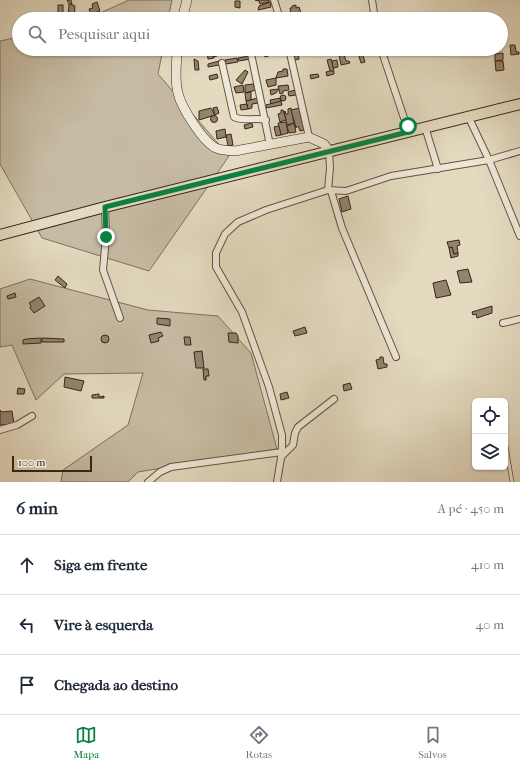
<!DOCTYPE html>
<html lang="pt">
<meta charset="utf-8">
<style>
:root{--surface:#fff;--page:#f6f6f7;--text:#1f2937;--muted:#747a83;--line:#e0e1e3;--accent:#0b8043}
body{margin:0;font-family:"IM FELL French Canon",serif;background:var(--page);color:var(--text)}
.controls{position:absolute;right:12px;bottom:12px;display:grid;overflow:hidden;border-radius:6px;box-shadow:0 1px 3px #0004}
.controls button{width:36px;height:36px;display:grid;place-items:center;padding:0;border:0;border-bottom:1px solid var(--line);background:var(--surface);color:var(--text);font:20px sans-serif}
.scale{position:absolute;left:12px;bottom:10px;width:80px;box-sizing:border-box;padding-left:4px;border:2px solid #3a2517;border-top:0;font-size:11px;line-height:14px;white-space:nowrap;color:#3a2517;-webkit-text-stroke:3px #ede7d6;paint-order:stroke}
.stop{position:absolute;width:12px;height:12px;margin:-9px;border:3px solid #0b8043;border-radius:50%;background:#fff}
.stop.end{background:#0b8043;border-color:#fff;box-shadow:0 1px 4px #0008}
.list{margin:0;padding:0;list-style:none}
h2{display:flex;justify-content:space-between;align-items:center;height:52px;margin:0;padding:0 16px;font-size:17px}
h2 small{font-size:13px;font-weight:400;color:var(--muted)}
.list li{display:grid;grid-template-columns:26px 1fr auto;gap:12px;align-items:center;box-sizing:border-box;height:60px;padding:0 16px;border-top:1px solid var(--line)}
.list b{display:block;font-size:15px;white-space:nowrap}
.list em{font-size:13px;font-style:normal;color:var(--muted)}
.icon{flex:none;width:22px;height:22px;fill:none;stroke:currentColor;stroke-width:2;stroke-linecap:round;stroke-linejoin:round}
.map{position:relative;flex:none;width:520px;height:482px;overflow:hidden}
.search{position:absolute;background:var(--surface);box-shadow:0 1px 3px #0004;left:12px;right:12px;top:12px;height:44px;display:flex;align-items:center;gap:10px;box-sizing:border-box;padding:0 14px;border-radius:22px;color:var(--muted);font-size:15px}
.sheet{height:232px;background:var(--surface)}
nav{display:flex;justify-content:space-around;align-items:center;box-sizing:border-box;height:56px;border-top:1px solid var(--line);background:var(--surface);font-size:11px;color:var(--muted)}
nav a{display:grid;justify-items:center;gap:2px}
nav .on{color:var(--accent)}
.map>svg:first-child{display:block}
</style>
<div class="map">
<svg width="520" height="482" viewBox="0 0 520 482">
<rect width="100%" height="100%" fill="#e3dac0"/>
<filter id="stains"><feTurbulence type="fractalNoise" baseFrequency=".005" numOctaves="4"/><feColorMatrix values="0 0 0 0 .2 0 0 0 0 .09 0 0 0 0 .02 0 0 0 .5 -.17"/></filter>
<radialGradient id="worn" r=".72"><stop offset=".6" stop-color="#630" stop-opacity="0"/><stop offset="1" stop-color="#630" stop-opacity=".3"/></radialGradient>
<g fill="#c6bba3" stroke="#80705d">
<polygon points="129,0 172,0 168,19 87,19"/>
<polygon points="19,37 19,49 163,49 158,74 229,156 149,271 42,238 0,164 0,41"/>
<polygon points="30,279 148,310 218,316 251,353 277,449 138,472 128,482 61,482 63,470 128,425 143,373 64,374 36,400 12,345 0,347 0,289"/>
</g>
<g fill="#92836f" stroke="#3a2517">
<polygon points="67,0 71,0 72,4 70,4 75,6 74,19 68,19 69,4"/>
<polygon points="255,0 269,0 269,2 260,4 259,1"/>
<polygon points="235,1 240,1 240,8 235,7"/>
<polygon points="97,2 100,11 91,14 89,9 93,8 92,4"/>
<polygon points="270,2 271,7 258,10 259,6"/>
<rect x="58" y="5" width="5" height="14"/>
<polygon points="296,5 296,8 299,7 301,13 291,16 290,8 292,8 292,6"/>
<polygon points="510,45 515,45 516,52 519,52 519,54 511,55"/>
<polygon points="212,49 214,58 208,59 207,50"/>
<polygon points="212,49 216,49 217,56 213,57"/>
<polygon points="230,49 235,49 236,54 231,55"/>
<polygon points="235,49 247,49 248,51 236,54"/>
<polygon points="263,49 270,49 271,55 265,57"/>
<polygon points="293,49 304,49 305,51 293,52"/>
<polygon points="298,52 299,59 295,60 293,53"/>
<polygon points="362,52 365,62 361,63 358,53"/>
<polygon points="503,53 503,60 495,61 495,54"/>
<polygon points="344,54 346,61 349,61 350,63 341,65 339,55"/>
<polygon points="249,56 250,59 239,61 238,58"/>
<polygon points="237,58 238,62 226,64 225,60"/>
<polygon points="194,59 198,61 199,70 195,70"/>
<polygon points="331,59 334,69 333,71 330,71 327,60"/>
<polygon points="337,60 338,67 333,68 332,61"/>
<polygon points="219,61 219,65 208,67 208,64"/>
<polygon points="495,61 503,61 504,70 496,71"/>
<polygon points="283,69 287,69 288,76 276,78 278,72 283,71"/>
<polygon points="245,70 248,72 242,84 236,80"/>
<polygon points="330,71 334,71 334,74 327,76 326,72"/>
<polygon points="217,74 218,78 210,80 209,76"/>
<polygon points="318,74 319,77 311,79 310,75"/>
<polygon points="276,78 276,85 268,87 266,80"/>
<polygon points="253,84 256,90 245,93 245,85"/>
<polygon points="243,85 244,92 236,93 234,87"/>
<polygon points="288,85 289,90 283,91 283,93 280,94 278,86"/>
<polygon points="279,89 276,93 271,95 270,90"/>
<polygon points="295,90 296,95 289,96 288,92"/>
<polygon points="251,92 251,100 246,101 245,93"/>
<circle cx="283" cy="98" r="3"/>
<polygon points="258,98 259,103 252,104 252,108 248,109 246,101"/>
<polygon points="281,98 280,102 271,104 270,100"/>
<polygon points="281,101 282,105 266,108 266,105"/>
<polygon points="247,104 248,109 241,110 240,105"/>
<polygon points="217,107 219,113 215,115 213,108"/>
<polygon points="211,108 215,115 199,120 199,111"/>
<polygon points="291,108 294,123 287,125 284,112 285,111 286,114 288,114 288,109"/>
<polygon points="299,108 304,130 300,131 298,126 296,128 291,110"/>
<polygon points="281,110 283,110 286,120 280,122 278,114 281,113"/>
<circle cx="214" cy="119" r="3.5"/>
<polygon points="286,122 288,133 281,135 278,123"/>
<polygon points="252,123 253,127 245,129 244,125"/>
<polygon points="294,123 296,132 289,133 287,126"/>
<polygon points="279,126 281,135 276,136 274,127"/>
<polygon points="225,129 226,137 217,139 216,131"/>
<polygon points="231,134 233,145 228,146 226,135"/>
<polygon points="348,196 351,209 342,212 339,199"/>
<polygon points="459,240 460,245 457,246 458,253 454,254 452,247 449,248 447,242"/>
<polygon points="452,247 454,254 458,253 458,256 451,258 449,248"/>
<polygon points="468,269 472,282 460,283 457,271"/>
<polygon points="58,276 67,284 65,288 55,280"/>
<polygon points="446,280 451,295 436,298 433,283"/>
<polygon points="15,293 16,297 8,299 7,296"/>
<polygon points="39,297 45,306 34,313 30,308 31,306 29,303"/>
<polygon points="492,306 492,313 477,318 476,314 473,315 472,312"/>
<polygon points="157,318 170,319 170,326 157,324"/>
<polygon points="305,327 307,333 295,336 293,331"/>
<polygon points="161,332 163,336 158,338 159,341 151,343 149,335"/>
<polygon points="228,333 236,333 238,336 238,343 229,342"/>
<circle cx="105" cy="339" r="4"/>
<polygon points="184,337 190,337 191,345 185,345"/>
<polygon points="41,338 41,343 23,344 23,340 26,339"/>
<polygon points="42,338 64,339 64,342 42,342"/>
<polygon points="202,351 204,368 196,368 194,352"/>
<polygon points="380,357 383,357 384,364 387,364 387,367 378,369 376,360 380,359"/>
<polygon points="203,369 208,369 209,376 206,376 206,380 204,380"/>
<polygon points="65,377 84,381 81,391 64,387"/>
<polygon points="350,383 352,389 344,391 343,385"/>
<polygon points="18,388 25,389 24,394 17,394"/>
<polygon points="287,392 289,398 281,400 280,394"/>
<polygon points="99,394 99,397 104,396 104,398 92,398 92,395"/>
<polygon points="0,410 2,412 12,411 14,424 0,425"/>
</g>
<g fill="none" stroke-linecap="round" stroke-linejoin="round">
<g stroke="#645241" stroke-width="4.5">
<polyline id="lane" points="505,440 512,482"/>
</g>
<g stroke="#645241" stroke-width="8">
<g id="street">
<polyline points="274,0 280,19"/>
<polyline points="372,0 375,19"/>
<polyline points="250,49 270,145"/>
<polyline points="289,49 309,137"/>
<polyline points="381,49 404,118 412,131"/>
<polyline points="177,51 198,49"/>
<path d="M222 63 234 117C244 122 255 117 266 120"/>
<polyline points="468,116 489,160 520,236"/>
<polyline points="425,127 438,169"/>
<polyline points="328,190 330,168 329,151"/>
<polyline points="331,191 342,228 396,357"/>
<polyline points="105,207 106,237 103,270 120,318"/>
<polyline points="503,323 520,319"/>
<polyline points="0,430 17,425 32,416"/>
<polyline points="281,457 293,445 295,433 298,427 334,399"/>
<polyline points="148,482 160,472 171,467 282,452"/>
<polyline points="277,482 282,452 282,435 269,387 242,312 216,267 216,253 225,234 238,222 266,210 328,190 346,191 391,176 489,160 520,151"/>
</g>
</g>
<g stroke="#3a2517" stroke-width="10">
<g id="secondary">
<polyline points="182,19 187,0"/>
<path d="M177 49C177 64 174 78 178 93 181 107 203 142 216 148 222 151 229 150 235 151L309 137 324 144 329 151"/>
</g>
</g>
<g stroke="#3a2517" stroke-width="12">
<polyline id="primary" points="0,235 105,207 520,104"/>
</g>
<use href="#lane" stroke="#ede7d6" stroke-width="3"/>
<use href="#street" stroke="#ede7d6" stroke-width="6"/>
<use href="#secondary" stroke="#ede7d6" stroke-width="9"/>
<use href="#primary" stroke="#e3dac0" stroke-width="10"/>
</g>
<g fill="none" stroke-linecap="round" stroke-linejoin="round">
<polyline stroke="#0b8043" stroke-width="5" points="106,237 105,207 412,131 408,126"/>
</g>
<rect width="100%" height="100%" filter="url(#stains)"/>
<rect width="100%" height="100%" fill="url(#worn)"/>
</svg>
<div class="controls">
<button><svg class="icon" aria-label="locate" viewBox="0 0 24 24"><circle cx="12" cy="12" r="6"/><path d="M12 2v4M12 18v4M2 12h4M18 12h4"/></svg></button>
<button><svg class="icon" aria-label="layers" viewBox="0 0 24 24"><path d="M12 4l9 5-9 5-9-5zM3 14l9 5 9-5"/></svg></button>
</div>
<div class="scale">100 m</div>
<div class="stop" style="left:408px;top:126px"></div>
<div class="stop end" style="left:106px;top:237px"></div>
<div class="search"><svg class="icon" aria-label="search" viewBox="0 0 24 24"><circle cx="10" cy="10" r="6"/><path d="M15 15l6 6"/></svg>Pesquisar aqui</div>
</div>
<section class="sheet">
<h2>6 min<small>A pé · 450 m</small></h2>
<ul class="list">
<li><svg class="icon" aria-label="ahead" viewBox="0 0 24 24"><path d="M12 20V5M6 11l6-6 6 6"/></svg><div><b>Siga em frente</b></div><em>410 m</em></li>
<li><svg class="icon" aria-label="left" viewBox="0 0 24 24"><path d="M17 20v-9H6M10 6l-5 5 5 5"/></svg><div><b>Vire à esquerda</b></div><em>40 m</em></li>
<li><svg class="icon" aria-label="arrive" viewBox="0 0 24 24"><path d="M6 21V4h12l-3 4 3 4H6"/></svg><div><b>Chegada ao destino</b></div></li>
</ul>
</section>
<nav>
<a class="on"><svg class="icon" aria-label="map" viewBox="0 0 24 24"><path d="M3 6l6-2 6 2 6-2v14l-6 2-6-2-6 2zM9 4v14M15 6v14"/></svg>Mapa</a>
<a><svg class="icon" aria-label="directions" viewBox="0 0 24 24"><path d="M12 3l9 9-9 9-9-9zM9 14v-3h6M13 9l2 2-2 2"/></svg>Rotas</a>
<a><svg class="icon" aria-label="saved" viewBox="0 0 24 24"><path d="M7 4h10v16l-5-4-5 4z"/></svg>Salvos</a>
</nav>
